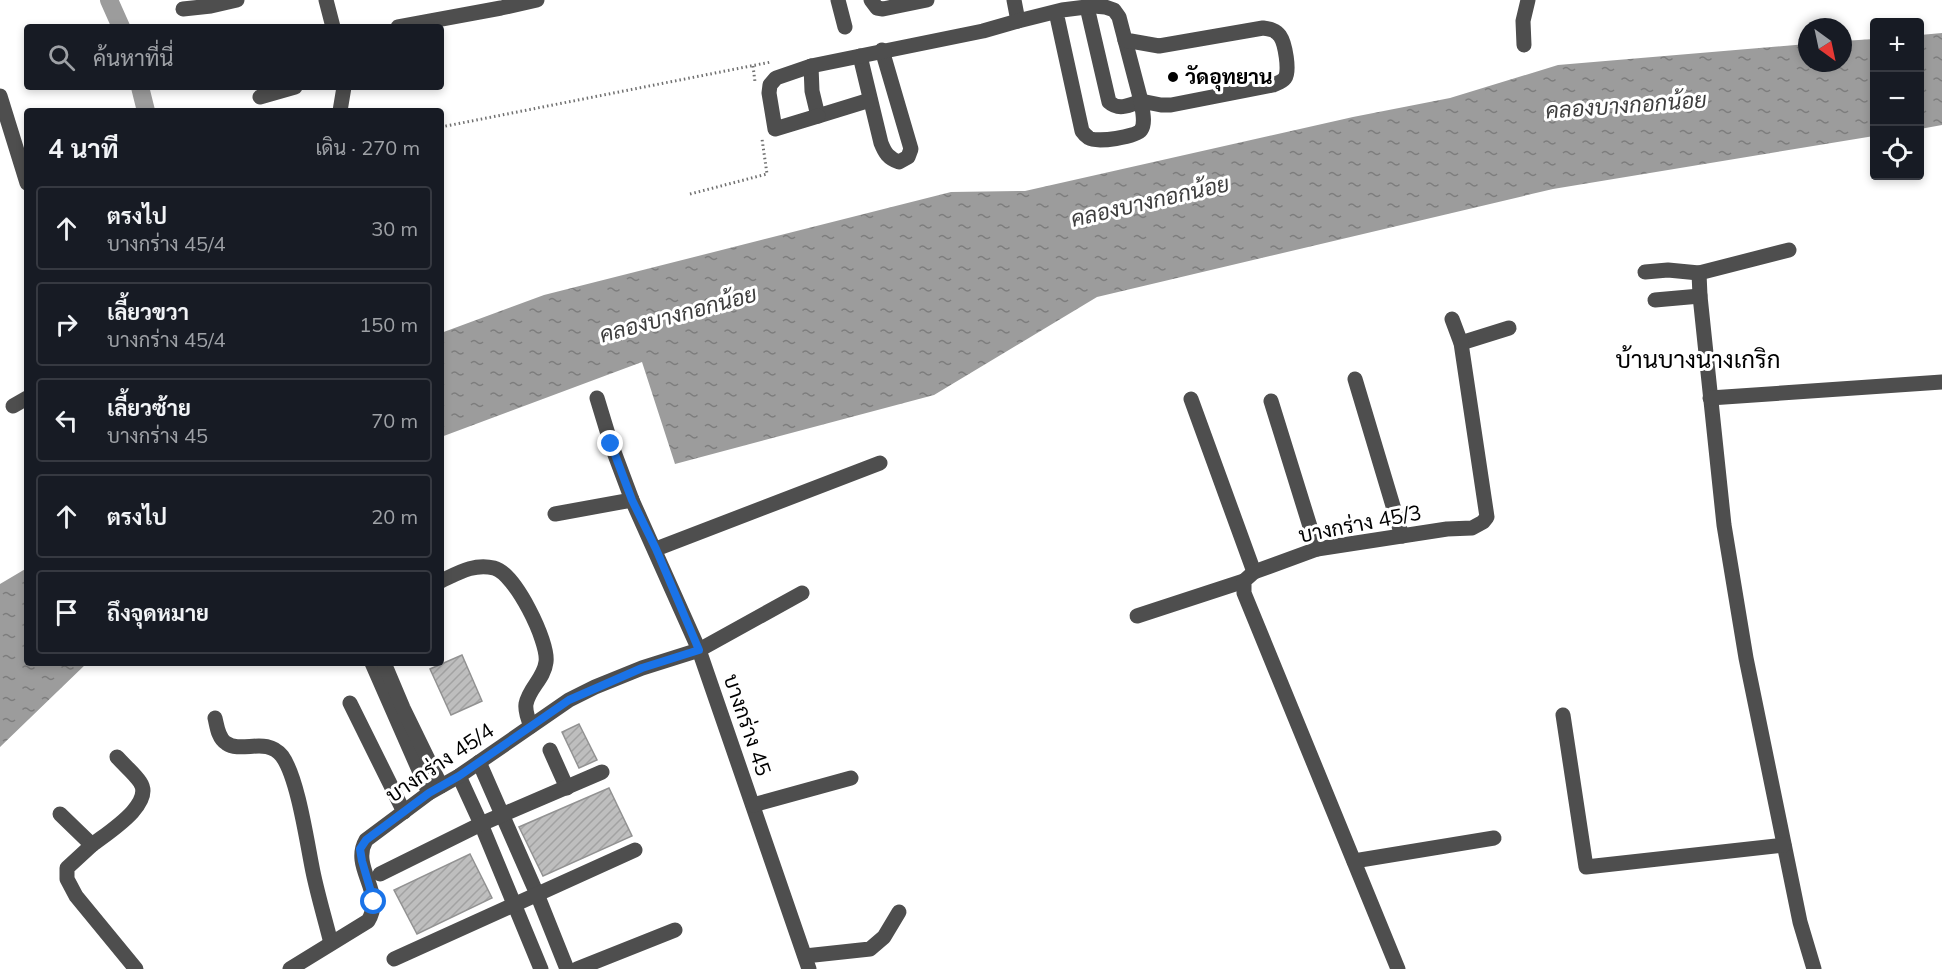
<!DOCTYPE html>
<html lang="th">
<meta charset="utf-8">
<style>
:root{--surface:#171b24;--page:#242831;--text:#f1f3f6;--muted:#9ea1a6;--line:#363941}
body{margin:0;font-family:Mulish,Sarabun,sans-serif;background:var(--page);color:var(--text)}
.controls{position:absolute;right:18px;top:18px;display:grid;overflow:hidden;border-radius:6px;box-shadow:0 3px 9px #0003}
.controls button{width:54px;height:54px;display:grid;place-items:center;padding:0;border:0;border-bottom:2px solid var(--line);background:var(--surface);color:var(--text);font:30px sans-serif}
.compass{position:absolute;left:1798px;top:18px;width:54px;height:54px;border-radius:50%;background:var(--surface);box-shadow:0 3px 9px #0003;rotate:147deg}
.stop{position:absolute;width:18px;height:18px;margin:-14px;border:4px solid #1a73e8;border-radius:50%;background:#fff}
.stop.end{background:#1a73e8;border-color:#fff;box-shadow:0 2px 6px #0008}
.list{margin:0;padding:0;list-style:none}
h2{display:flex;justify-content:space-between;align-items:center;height:78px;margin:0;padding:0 24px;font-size:26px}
h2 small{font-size:20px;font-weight:400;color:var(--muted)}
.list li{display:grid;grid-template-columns:39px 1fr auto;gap:18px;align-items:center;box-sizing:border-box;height:84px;margin:0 12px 12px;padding:0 12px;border:2px solid var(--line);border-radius:6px}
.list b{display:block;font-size:22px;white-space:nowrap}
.list p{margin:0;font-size:20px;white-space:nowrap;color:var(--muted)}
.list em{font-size:20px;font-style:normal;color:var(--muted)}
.icon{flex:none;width:33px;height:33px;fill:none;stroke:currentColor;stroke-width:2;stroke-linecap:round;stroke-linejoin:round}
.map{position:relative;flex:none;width:1942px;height:969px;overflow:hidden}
.search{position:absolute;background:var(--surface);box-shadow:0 3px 9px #0003;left:24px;top:24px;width:420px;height:66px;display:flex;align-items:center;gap:15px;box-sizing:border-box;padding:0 21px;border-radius:6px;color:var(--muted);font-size:22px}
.panel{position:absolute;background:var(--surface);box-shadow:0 3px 9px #0003;left:24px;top:108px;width:420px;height:558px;border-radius:6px}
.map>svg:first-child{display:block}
</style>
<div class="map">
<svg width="1942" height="969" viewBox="0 0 1942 969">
<defs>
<pattern id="water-ripples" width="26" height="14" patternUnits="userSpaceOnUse" patternTransform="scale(1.5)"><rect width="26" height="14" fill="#9c9c9c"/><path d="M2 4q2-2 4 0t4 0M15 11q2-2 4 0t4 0" fill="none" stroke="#7d7d7d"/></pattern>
<pattern id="building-hatch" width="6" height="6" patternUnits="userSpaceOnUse" patternTransform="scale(1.5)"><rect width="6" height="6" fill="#bebebe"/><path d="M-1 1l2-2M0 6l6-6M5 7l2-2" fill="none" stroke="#a2a2a2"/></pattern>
</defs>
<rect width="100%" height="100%" fill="#fff"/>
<g fill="url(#water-ripples)">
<polygon points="1942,33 1942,125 1920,129 1920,35"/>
<polygon points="1874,39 1874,136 1553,189 1097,297 934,395 675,464 642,362 441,437 441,333 544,295 951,192 1025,191 1353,117 1450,98 1558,65 1807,44 1807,63 1843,63 1843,41"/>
<polygon points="27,568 27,663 87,663 0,747 0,584"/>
</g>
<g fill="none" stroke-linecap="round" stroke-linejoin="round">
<g stroke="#9c9c9c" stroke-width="18">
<polyline points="109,0 121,27"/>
<polyline points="140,87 146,111"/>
</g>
</g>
<g fill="url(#building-hatch)" stroke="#929292" stroke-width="1.5">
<polygon points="462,655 482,701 451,715 430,669"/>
<polygon points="579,724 597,760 579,768 562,732"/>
<polygon points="609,788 632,836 543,876 519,827"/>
<polygon points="470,854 492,898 417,934 394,890"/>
</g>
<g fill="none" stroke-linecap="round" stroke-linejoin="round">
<g stroke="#707070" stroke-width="3" stroke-dasharray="1.5 3" stroke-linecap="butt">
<polyline points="753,66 755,82"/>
<polyline points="441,127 771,62"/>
<polyline points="690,194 767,174 762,139"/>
</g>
<g stroke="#4e4e4e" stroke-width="15">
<polyline points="326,0 333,27"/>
<polyline points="838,0 845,27"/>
<polyline points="871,0 877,8 883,9 927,0"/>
<polyline points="1014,0 1018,21"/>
<path d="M1087 7 1109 102C1119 111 1130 105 1141 101L1125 40"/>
<polyline points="183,9 211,6 237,0"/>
<polyline points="398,27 501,8 537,0"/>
<polyline points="1524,45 1523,21 1528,0"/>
<path d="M860 56 881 143C885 153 888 158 899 162L908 157 911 149 882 50"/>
<polyline points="811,66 812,91 818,116 870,100"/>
<polyline points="0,96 27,183"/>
<polyline points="260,97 295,87"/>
<polyline points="340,111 344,87"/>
<path d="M818 116 775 129 769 93 770 85 776 78 811 66 983 31 1018 21 1062 10 1094 6 1105 7 1114 10 1119 17 1125 40 1159 46 1263 28C1270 29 1276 30 1280 36 1285 43 1290 71 1285 78 1282 82 1277 83 1273 85L1171 105H1161L1141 101C1142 109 1146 123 1141 130 1136 137 1097 143 1089 138 1086 136 1084 134 1082 131L1056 12"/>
<polyline points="1789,250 1699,273 1700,296 1724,525 1746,658 1800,922 1814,969"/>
<polyline points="1645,272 1668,270 1699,273"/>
<polyline points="1655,300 1700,296"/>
<polyline points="1461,343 1509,328"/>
<polyline points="1355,379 1402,536"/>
<polyline points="597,398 611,444 632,500 699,650 809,969"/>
<polyline points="1710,398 1942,382"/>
<polyline points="1191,399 1254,572"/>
<polyline points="1271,401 1317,549"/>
<polyline points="13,406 27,398"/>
<polyline points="555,514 632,500"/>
<polyline points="656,549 880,463"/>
<path d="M441 581C458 573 474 563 494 568 515 573 549 642 546 662 544 679 529 688 526 704 525 711 528 719 531 726"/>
<polyline points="1137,616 1244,581"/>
<polyline points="372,663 429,793"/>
<polyline points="384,663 403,708 441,786"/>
<polyline points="350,703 404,812"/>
<polyline points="1563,715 1586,867 1784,845"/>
<path d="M215 718C217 726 218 738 226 743 242 754 266 736 282 756 298 778 307 843 313 872 318 896 325 919 331 943"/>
<polyline points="550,750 567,788"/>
<polyline points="479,762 537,894 567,969"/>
<polyline points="459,776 481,824 541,969"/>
<polyline points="753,805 851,778"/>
<polyline points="60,814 92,845 67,868 67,879 76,896 136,969"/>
<path d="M92 845C107 833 155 804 140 782 134 773 124 765 117 757"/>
<polyline points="1354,861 1494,838"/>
<polyline points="380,874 481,824 602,772"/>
<polyline points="805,956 870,949 884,937 899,912"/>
<polyline points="394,959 635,850"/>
<path d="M290 969 368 921C386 892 350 868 366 840L429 793 459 776 569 700 595 687 642 668 699 650 802 593"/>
<polyline points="577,969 675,930"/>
<polyline points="1398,969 1244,593 1244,581 1254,572 1317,549 1447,529 1472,528 1483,522 1487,517 1461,343 1452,319"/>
</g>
</g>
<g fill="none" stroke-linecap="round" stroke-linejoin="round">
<polyline stroke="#1a73e8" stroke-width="8" points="374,902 362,861 360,849 366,840 429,793 459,776 569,700 642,668 699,650 656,549 632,500 611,444"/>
</g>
<circle fill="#000" stroke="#fff" stroke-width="2" cx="1173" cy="77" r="6"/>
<g text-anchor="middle" stroke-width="6" stroke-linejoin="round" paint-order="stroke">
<g font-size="21" font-weight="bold" fill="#000" stroke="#fff" text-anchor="start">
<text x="1185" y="84">วัดอุทยาน</text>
</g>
<g font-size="21" fill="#000" stroke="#fff">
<text transform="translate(1360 524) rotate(-11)" y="7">บางกร่าง 45/3</text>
<text transform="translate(747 725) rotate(71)" y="7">บางกร่าง 45</text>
<text transform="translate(440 763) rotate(-34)" y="7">บางกร่าง 45/4</text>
</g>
<g font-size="22" font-style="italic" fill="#3d3d3d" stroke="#fff">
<text transform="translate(1626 105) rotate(-4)" y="8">คลองบางกอกน้อย</text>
<text transform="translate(1150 201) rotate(-13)" y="8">คลองบางกอกน้อย</text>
<text transform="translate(678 314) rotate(-15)" y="8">คลองบางกอกน้อย</text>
</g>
<g font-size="24" fill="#000" stroke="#fff">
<text x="1698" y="368">บ้านบางนางเกริก</text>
</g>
</g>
</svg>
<div class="controls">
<button>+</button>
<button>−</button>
<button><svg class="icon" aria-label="locate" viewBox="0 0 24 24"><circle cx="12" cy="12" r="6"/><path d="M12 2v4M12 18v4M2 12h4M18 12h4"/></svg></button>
</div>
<svg class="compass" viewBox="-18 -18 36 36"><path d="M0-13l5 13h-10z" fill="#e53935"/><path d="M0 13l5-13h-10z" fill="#9ea1a6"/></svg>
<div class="stop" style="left:374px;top:902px"></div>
<div class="stop end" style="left:611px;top:444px"></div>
<div class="search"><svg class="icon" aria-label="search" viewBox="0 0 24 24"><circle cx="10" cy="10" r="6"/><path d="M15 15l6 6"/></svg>ค้นหาที่นี่</div>
<section class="panel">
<h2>4 นาที<small>เดิน · 270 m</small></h2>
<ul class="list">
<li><svg class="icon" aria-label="ahead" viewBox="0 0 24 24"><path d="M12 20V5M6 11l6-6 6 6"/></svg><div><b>ตรงไป</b><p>บางกร่าง 45/4</p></div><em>30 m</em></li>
<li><svg class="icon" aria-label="right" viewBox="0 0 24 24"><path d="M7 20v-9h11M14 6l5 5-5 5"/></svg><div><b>เลี้ยวขวา</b><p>บางกร่าง 45/4</p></div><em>150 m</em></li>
<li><svg class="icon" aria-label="left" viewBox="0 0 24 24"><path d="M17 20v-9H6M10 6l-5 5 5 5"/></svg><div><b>เลี้ยวซ้าย</b><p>บางกร่าง 45</p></div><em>70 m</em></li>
<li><svg class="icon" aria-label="ahead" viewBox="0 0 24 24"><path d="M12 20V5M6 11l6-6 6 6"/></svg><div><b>ตรงไป</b></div><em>20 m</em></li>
<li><svg class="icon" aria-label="arrive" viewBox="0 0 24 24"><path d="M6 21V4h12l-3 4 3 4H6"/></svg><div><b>ถึงจุดหมาย</b></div></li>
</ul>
</section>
</div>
